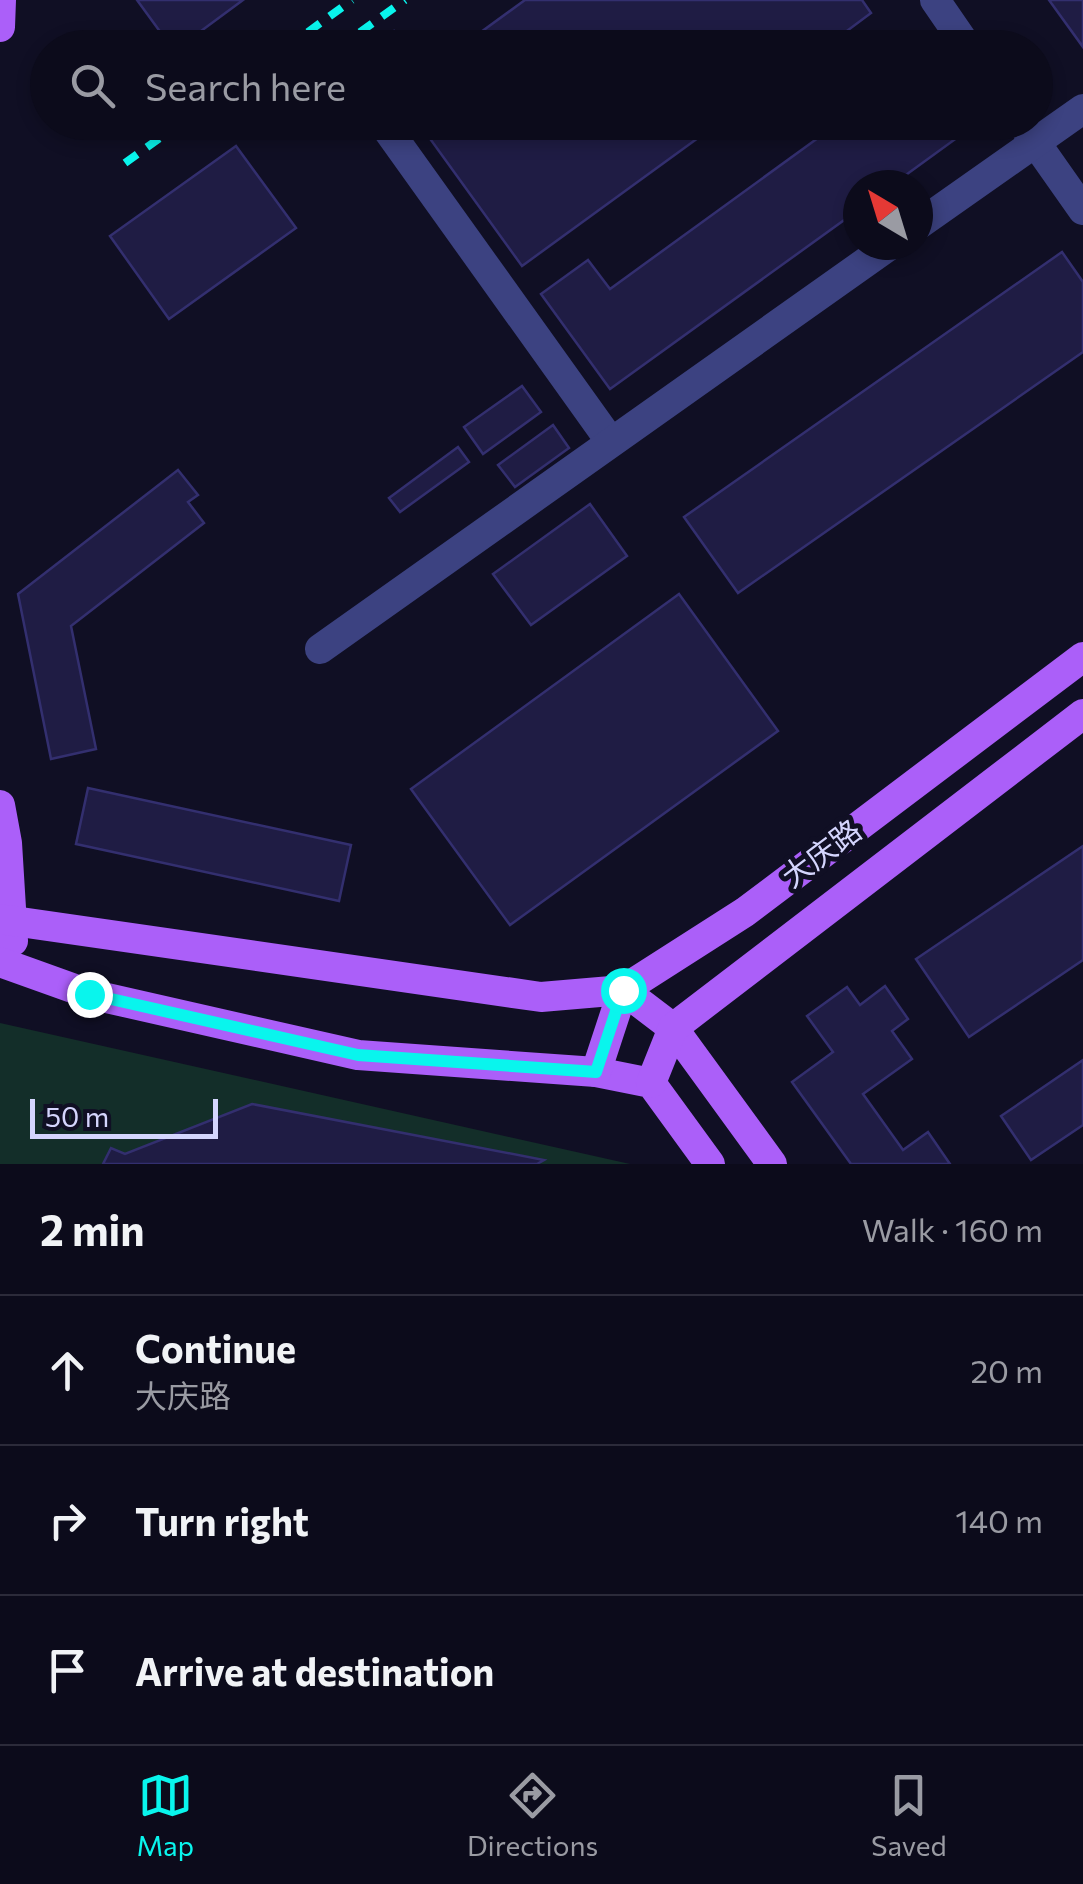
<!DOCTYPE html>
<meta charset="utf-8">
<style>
:root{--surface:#0c0b1b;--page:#151424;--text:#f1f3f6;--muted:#9a9ba3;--line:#2c2b3a;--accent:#09f5ed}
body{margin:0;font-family:Commissioner,"Noto Sans SC",sans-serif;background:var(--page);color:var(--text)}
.compass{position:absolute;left:843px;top:170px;width:90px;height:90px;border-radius:50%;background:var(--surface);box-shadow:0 5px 15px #0003;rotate:322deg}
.scale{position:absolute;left:30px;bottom:25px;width:188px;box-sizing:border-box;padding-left:10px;border:5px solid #d4d5fd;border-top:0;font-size:28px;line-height:35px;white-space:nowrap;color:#d4d5fd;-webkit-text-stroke:8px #100f24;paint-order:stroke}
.stop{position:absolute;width:30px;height:30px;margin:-22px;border:8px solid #09f5ed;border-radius:50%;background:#fff}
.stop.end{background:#09f5ed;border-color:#fff;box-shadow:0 2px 10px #0008}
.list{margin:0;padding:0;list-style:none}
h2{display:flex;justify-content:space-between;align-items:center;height:130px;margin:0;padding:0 40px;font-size:42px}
h2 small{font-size:32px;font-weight:400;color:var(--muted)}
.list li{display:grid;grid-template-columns:65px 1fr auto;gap:30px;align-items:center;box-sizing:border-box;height:150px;padding:0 40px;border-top:2px solid var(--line)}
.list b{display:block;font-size:38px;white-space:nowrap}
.list p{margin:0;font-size:32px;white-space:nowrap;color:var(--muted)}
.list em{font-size:32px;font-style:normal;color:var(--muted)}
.icon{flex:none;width:55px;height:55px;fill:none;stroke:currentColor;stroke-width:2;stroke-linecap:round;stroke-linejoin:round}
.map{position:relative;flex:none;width:1083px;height:1164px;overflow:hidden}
.search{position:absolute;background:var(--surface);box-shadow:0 5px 15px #0003;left:30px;right:30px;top:30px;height:110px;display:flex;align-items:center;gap:25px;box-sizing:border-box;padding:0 35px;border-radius:55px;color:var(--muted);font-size:38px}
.sheet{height:580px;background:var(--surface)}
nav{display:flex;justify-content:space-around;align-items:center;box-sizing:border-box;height:140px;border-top:2px solid var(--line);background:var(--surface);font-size:28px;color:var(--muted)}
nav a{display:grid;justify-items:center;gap:5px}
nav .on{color:var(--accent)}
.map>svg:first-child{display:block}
</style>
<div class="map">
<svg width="1083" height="1164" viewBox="0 0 1083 1164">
<rect width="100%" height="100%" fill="#100f24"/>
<polygon fill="#132e29" points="0,1023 630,1164 0,1164"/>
<g fill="#1f1c44" stroke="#332f6f" stroke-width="2.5">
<polygon points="137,0 243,0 178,48 172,48"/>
<polygon points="525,0 862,0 871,13 824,48 459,48"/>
<polygon points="1049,0 1083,0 1083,47"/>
<polygon points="394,31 406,48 372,48"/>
<polygon points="418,122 720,122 522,266"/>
<polygon points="840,122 958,122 965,132 892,185 858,185 858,210 610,389 541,294 588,260 610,289"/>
<polygon points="236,146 296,228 169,319 110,236"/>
<polygon points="1062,252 1083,282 1083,352 738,593 684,517"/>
<polygon points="522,386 541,412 483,454 464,427"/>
<polygon points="553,425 569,448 515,487 498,465"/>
<polygon points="458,447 469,462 400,512 389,498"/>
<polygon points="178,470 198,495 188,502 204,523 71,626 96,749 51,759 18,594"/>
<polygon points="590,504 627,556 531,625 493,574"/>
<polygon points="679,594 778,731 510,925 411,789"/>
<polygon points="88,788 351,845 339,901 76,844"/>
<polygon points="1083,846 1083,960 969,1037 916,959"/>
<polygon points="885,986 908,1019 892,1031 912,1059 863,1094 903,1150 928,1132 950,1164 851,1164 792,1082 833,1052 807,1016 847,987 860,1005"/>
<polygon points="1083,1060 1083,1125 1031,1160 1001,1116"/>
<polygon points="252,1104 544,1160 537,1164 103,1164 111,1148 125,1154"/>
</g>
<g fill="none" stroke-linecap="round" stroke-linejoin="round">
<g stroke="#3c4281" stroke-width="30">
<polyline points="935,0 968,48"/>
<polyline points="382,122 611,442"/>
<polyline points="1021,122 1083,210"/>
<polyline points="918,225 1083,109"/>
<polyline points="320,649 890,245"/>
</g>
<g stroke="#ab5ff9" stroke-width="30">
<polyline points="0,27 1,0"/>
<polyline points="0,805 7,843 13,941"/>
<polyline points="0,919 541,997 623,990 673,1028 772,1164"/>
<polyline points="0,962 89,994 358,1055 596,1072 651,1083 710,1164"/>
<polyline points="596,1072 623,990 745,912 1083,657"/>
<polyline points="651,1083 673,1028 1083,714"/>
</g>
<g stroke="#09f5ed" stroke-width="8" stroke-dasharray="15 12" stroke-linecap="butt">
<polyline points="286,48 352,0"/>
<polyline points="338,48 405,0"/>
<polyline points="125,163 182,122"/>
</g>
</g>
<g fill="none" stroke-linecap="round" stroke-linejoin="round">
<polyline stroke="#09f5ed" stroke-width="12" points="89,994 358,1055 596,1072 623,990"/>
</g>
<g text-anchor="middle" stroke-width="10" stroke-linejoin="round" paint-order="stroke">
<g font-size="30" fill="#d4d5fd" stroke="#100f24">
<text transform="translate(822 854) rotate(-37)" y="10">大庆路</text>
</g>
</g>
</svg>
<svg class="compass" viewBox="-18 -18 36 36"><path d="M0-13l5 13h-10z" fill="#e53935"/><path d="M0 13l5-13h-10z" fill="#9a9ba3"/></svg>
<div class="scale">50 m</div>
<div class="stop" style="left:623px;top:990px"></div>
<div class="stop end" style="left:89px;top:994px"></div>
<div class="search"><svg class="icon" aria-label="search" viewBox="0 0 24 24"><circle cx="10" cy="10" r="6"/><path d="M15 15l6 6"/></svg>Search here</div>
</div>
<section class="sheet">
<h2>2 min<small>Walk · 160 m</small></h2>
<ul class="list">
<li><svg class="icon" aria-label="ahead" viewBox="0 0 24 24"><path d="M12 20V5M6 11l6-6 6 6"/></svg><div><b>Continue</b><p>大庆路</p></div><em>20 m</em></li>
<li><svg class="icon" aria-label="right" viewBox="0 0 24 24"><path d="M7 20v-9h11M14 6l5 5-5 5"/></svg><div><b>Turn right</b></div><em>140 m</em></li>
<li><svg class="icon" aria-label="arrive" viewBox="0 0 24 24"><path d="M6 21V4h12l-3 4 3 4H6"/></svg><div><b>Arrive at destination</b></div></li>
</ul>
</section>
<nav>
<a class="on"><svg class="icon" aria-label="map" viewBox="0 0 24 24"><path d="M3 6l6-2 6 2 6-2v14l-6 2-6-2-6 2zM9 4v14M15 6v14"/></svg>Map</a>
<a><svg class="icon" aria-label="directions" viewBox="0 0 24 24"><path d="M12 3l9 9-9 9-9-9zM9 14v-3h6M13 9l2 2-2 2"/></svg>Directions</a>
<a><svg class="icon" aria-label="saved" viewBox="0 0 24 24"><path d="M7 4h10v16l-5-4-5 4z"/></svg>Saved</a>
</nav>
